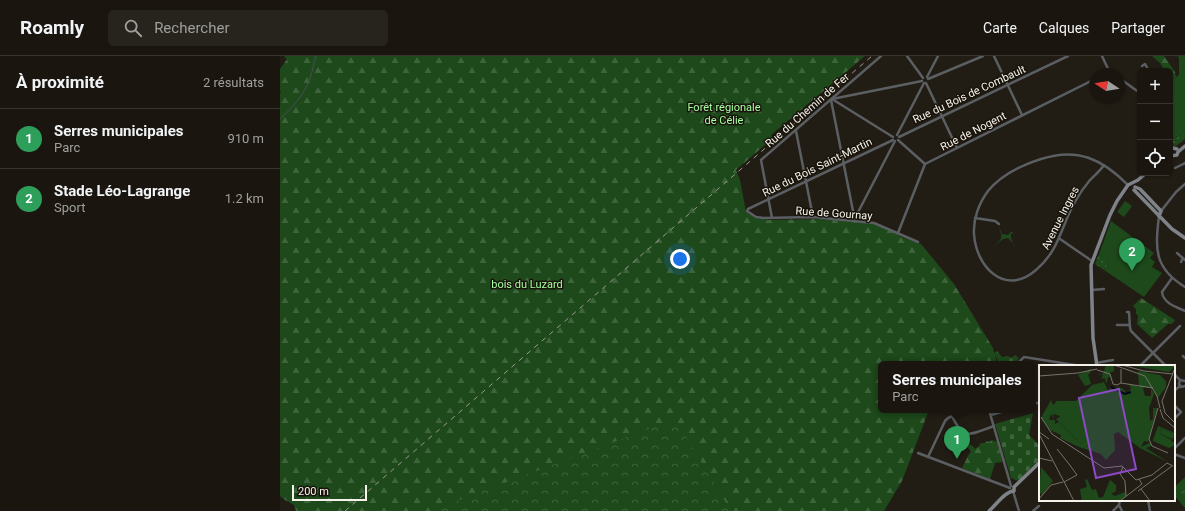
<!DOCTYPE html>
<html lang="fr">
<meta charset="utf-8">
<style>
:root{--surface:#1a160f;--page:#27231d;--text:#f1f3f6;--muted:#9f9f9e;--line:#38352f;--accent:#d93025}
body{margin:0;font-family:Roboto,sans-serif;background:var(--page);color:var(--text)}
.controls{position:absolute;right:12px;top:12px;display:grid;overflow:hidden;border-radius:6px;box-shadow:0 1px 3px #0004}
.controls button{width:36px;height:36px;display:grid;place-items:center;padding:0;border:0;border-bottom:1px solid var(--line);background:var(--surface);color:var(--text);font:20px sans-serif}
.compass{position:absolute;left:809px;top:12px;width:36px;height:36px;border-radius:50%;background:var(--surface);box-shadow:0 1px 3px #0004;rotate:282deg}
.scale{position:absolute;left:12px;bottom:10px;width:75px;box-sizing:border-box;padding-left:4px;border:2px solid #f6f3ec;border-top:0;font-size:11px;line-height:14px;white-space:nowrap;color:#f6f3ec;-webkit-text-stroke:3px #18140b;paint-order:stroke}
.you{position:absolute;left:400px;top:203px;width:14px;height:14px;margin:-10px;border:3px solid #fff;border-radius:50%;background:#1a73e8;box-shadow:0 0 0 6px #1a73e833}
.badge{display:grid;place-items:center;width:26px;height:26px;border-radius:50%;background:var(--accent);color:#fff;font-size:13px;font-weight:700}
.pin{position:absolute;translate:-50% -33px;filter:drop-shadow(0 1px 2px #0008)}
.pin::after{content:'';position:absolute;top:21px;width:14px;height:12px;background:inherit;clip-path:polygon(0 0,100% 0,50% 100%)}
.popup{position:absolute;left:598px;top:305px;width:158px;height:52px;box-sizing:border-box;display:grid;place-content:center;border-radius:6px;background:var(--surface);filter:drop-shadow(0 1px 3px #0005);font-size:13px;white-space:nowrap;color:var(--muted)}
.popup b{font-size:15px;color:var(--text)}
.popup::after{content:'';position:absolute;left:50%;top:100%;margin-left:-8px;border:8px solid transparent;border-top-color:var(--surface)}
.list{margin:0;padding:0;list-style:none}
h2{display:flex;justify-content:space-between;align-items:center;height:52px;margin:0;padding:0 16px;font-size:17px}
h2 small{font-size:13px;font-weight:400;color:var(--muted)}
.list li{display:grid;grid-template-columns:26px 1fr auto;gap:12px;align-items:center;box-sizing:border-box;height:60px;padding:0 16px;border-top:1px solid var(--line)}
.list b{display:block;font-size:15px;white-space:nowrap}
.list p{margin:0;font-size:13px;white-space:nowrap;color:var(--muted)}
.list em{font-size:13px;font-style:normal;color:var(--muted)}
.icon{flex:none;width:22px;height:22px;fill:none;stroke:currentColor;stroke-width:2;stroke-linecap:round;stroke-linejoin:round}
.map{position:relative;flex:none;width:905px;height:455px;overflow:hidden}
header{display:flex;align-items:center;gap:24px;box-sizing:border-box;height:56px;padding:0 20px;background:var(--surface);border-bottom:1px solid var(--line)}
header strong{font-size:19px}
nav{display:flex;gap:22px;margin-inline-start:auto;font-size:14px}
.search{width:280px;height:36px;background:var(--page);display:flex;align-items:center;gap:10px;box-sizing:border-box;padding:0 14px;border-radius:6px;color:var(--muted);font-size:15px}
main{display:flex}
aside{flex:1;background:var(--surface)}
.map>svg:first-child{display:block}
</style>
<header>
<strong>Roamly</strong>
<div class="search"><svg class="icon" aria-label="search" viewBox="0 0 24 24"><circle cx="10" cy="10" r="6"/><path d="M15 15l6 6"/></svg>Rechercher</div>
<nav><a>Carte</a><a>Calques</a><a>Partager</a></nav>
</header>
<main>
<aside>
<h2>À proximité<small>2 résultats</small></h2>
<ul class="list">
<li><span class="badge" style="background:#2e9e5b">1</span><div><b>Serres municipales</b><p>Parc</p></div><em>910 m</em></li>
<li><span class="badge" style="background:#2e9e5b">2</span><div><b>Stade Léo-Lagrange</b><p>Sport</p></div><em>1.2 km</em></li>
</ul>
</aside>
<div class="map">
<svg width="905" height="455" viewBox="0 0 905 455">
<defs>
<pattern id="grass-dots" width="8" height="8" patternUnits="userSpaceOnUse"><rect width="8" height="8" fill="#1d491b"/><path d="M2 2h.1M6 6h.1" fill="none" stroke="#3e643c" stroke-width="1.8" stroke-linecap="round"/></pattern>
<pattern id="forest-firs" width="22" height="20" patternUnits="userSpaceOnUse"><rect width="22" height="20" fill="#1d491b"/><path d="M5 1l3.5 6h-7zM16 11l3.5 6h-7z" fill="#3e643c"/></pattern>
<pattern id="cemetery-stones" width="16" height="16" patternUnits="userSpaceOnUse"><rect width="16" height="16" fill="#1d491b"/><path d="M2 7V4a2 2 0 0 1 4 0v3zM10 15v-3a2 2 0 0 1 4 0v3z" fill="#3e643c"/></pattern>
<pattern id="park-crowns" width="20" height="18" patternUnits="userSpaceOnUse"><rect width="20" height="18" fill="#1d491b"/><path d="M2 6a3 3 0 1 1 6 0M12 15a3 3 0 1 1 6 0" fill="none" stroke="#3e643c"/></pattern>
</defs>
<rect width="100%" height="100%" fill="#221d14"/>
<g fill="url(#grass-dots)">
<polygon points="905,77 905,83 896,90 891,89 890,80 894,82"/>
<polygon points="819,198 830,205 824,214 815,208"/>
</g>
<g fill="url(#forest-firs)">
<polygon points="4,0 585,0 491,79 493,82 456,114 460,124 466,156 476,162 489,164 542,163 595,168 613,175 621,181 641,188 674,228 713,292 714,297 717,295 722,301 728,300 731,302 735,299 739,302 735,308 719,308 715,297 717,308 601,308 601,354 649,354 622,425 604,455 16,455 14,449 5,444 0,440 0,38 1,36 0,35 0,13 7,3"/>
<polygon points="872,0 884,0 895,16 896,21 890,23 890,15 885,15 880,7"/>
<polygon points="861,242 895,264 892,268 888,268 872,282 857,268 858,259 856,258 856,253 853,250"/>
<path d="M712 384 717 386 723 406 715 407 710 423 682 412 689 398 691 396C689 390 682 390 676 389V386L678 385 692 389 695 393 699 390 701 387H705L706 385 709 386Z"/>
</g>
<polygon fill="url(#cemetery-stones)" points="753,357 749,379 760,390 760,403 738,425 731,422 715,368"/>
<g fill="url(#park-crowns)">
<path d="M719 171 722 178 728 179 731 176H741H733L731 178C730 184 735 188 735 194L734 188 728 182 723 183 714 190C724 181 722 182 719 171Z"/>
<polygon points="395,363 451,455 153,455 192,439"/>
<polygon points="905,421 905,452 894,439 894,432"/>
</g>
<g fill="#1d491b">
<polygon points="898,0 905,0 905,77 894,82 890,80 890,28 892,27 891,24 899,19 899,3"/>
<polygon points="845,145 852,150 844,161 837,156"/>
<polygon points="831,165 874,197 870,202 875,206 872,211 882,217 864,241 824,214 830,205 819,198"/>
</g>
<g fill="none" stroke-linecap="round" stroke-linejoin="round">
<path stroke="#4a4d57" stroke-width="1" d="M0 63C13 51 24 39 30 22 33 15 33 7 36 0"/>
<g stroke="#5b5e62" stroke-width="2.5">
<polyline points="627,0 643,22"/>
<polyline points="714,0 742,59"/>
<polyline points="822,0 829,15 833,18"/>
<polyline points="862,10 865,8 869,15"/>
<polyline points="824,18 829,15"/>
<polyline points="647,21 658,0"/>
<polyline points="839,22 860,37"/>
<polyline points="648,23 703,0"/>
<polyline points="646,27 677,92"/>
<polyline points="552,43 642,25"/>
<polyline points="552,43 613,81"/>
<polyline points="551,44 575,165"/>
<polyline points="516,75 533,161"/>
<polyline points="617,79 644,27"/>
<polyline points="619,81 788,0"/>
<polyline points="613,84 468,153 467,155 476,161 484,162 533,161 594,167 638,186"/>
<polyline points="618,84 645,108"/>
<path d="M824 109C820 115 815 119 810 124 805 130 800 137 796 144 781 169 780 194 756 214 725 241 696 211 694 178 693 163 699 147 708 135 721 119 742 109 761 103 797 91 822 103 848 129"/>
<polyline points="895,112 905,107"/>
<polyline points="881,155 896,136 905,128"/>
<path d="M879 160C875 193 874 212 905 231"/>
<polyline points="492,162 481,104 601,0"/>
<polyline points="575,162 615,85"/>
<polyline points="695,162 715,165 719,168"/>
<polyline points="618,177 645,108 815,23"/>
<polyline points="780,183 812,205"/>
<polyline points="897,197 905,204"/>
<polyline points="901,206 903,202"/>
<path d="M892 222 882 236C883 247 896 251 905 255"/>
<polyline points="812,234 824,233"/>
<polyline points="847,256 849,256 850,272 851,275 886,310"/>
<polyline points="837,269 850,269"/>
<polyline points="903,300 905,302"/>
<polyline points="816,307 833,304"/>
<polyline points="737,308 744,301 801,310"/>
<polyline points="860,310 900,270"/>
<polyline points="894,318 900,324"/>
<polyline points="905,325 900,324 899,328 901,331 905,330"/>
<polyline points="894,335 900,330"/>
<polyline points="753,347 760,347"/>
<polyline points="894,349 901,356 894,363"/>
<polyline points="709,354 731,430"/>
<polyline points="711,359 728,354"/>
<path d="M672 360C684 386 691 378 714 370"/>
<polyline points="894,393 905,382"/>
<polyline points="638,397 730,432"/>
<polyline points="894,398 905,402"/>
<polyline points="648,401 665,365 668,362 686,354"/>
<polyline points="733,435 739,455"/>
<polyline points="868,444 870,455"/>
<polyline points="839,449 842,455"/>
<polyline points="753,455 759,450"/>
<polyline points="833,455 839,449 840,444"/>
</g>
<g stroke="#7e8289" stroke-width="3.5">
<polyline points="890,94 893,92 897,93"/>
<polyline points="890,100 897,99 898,96 905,90"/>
<polyline points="855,131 860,133 881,155 879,160"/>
<polyline points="854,134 892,173 905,182"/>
<polyline points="817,310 813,282 811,209 830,159 837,145 848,129 858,124 866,117"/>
<path d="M709 455C716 449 725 435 734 435V431L760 406"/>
</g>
<polyline stroke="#9c9991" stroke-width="1" stroke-dasharray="5 5" stroke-linecap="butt" points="65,455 592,0"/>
</g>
<g text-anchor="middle" stroke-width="3" stroke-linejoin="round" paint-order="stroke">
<g font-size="11" fill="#f6f3ec" stroke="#18140b">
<text transform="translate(689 38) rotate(-25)" y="4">Rue du Bois de Combault</text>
<text transform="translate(527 54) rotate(-41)" y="4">Rue du Chemin de Fer</text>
<text transform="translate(693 75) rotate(-27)" y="4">Rue de Nogent</text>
<text transform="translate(537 111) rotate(-26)" y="4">Rue du Bois Saint-Martin</text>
<text transform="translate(554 157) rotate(4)" y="4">Rue de Gournay</text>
<text transform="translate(780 162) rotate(-63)" y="4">Avenue Ingres</text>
</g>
<g font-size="11" fill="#a5fe9f" stroke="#18140b">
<text x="444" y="55">Forêt régionale<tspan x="444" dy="13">de Célie</tspan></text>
<text x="247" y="232">bois du Luzard</text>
</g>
</g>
<g transform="translate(759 309)">
<rect width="136" height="136" fill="#221d14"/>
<path d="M122 63 136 69 133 74 121 69ZM2 102 14 116 3 130 0 127Z" fill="#1d491b"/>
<path d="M52 0 51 9H49L52 19 46 21 39 10 51 4ZM88 0H136V1L130 7ZM99 6 121 10 127 16V22L119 33 114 24 106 22 104 23 106 31H112V23L115 29 110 43 111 56 114 54V43H118L109 77 105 76 102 82 112 77V81L107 83 129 97 101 83 79 67 75 69 76 85 67 95 62 89 40 82 21 73 22 70 11 65 2 53 12 35 14 40 18 36H37L53 20 65 17 69 26 72 22 83 23 88 28 92 24 90 19 100 22ZM12 49 15 54 14 49 21 51 46 75 42 79 20 57 16 59V55H10ZM119 61 136 68 132 76 136 78 134 81 130 83 114 76 113 78ZM122 63 136 69 133 75 121 69ZM48 114 53 125 57 124 60 133 64 132 71 115 77 120V126L72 129 76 131 86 127 87 131 81 136H43L41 124 48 122 46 115Z" fill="#1d491b" fill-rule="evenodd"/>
<path d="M67 0 75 1V6L71 8 72 12H69L68 17 67 18 66 13 62 14 64 10H57L64 9ZM38 40 56 66 42 79 17 54Z" fill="#1d491b"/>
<path fill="none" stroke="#000617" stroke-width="2" d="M72 22 86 29 92 27"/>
<path fill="none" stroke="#77736a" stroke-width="1" d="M75 0 106 11 118 31 121 43M83 0 105 6 134 9M136 3 123 36 126 48 136 58M58 5 71 9 74 19 78 20 82 18M0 11 39 8 58 4M82 18 114 23M82 18V4M119 43 110 74 113 81 129 88M121 44 124 53 136 63M2 52 13 69 65 103M0 67 10 74M0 69 35 136M18 84 30 99M0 93 13 96M84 102 81 109 86 116 87 131M65 103 83 101 97 115 113 110 128 98 134 101M25 117 38 110 30 99M102 124 111 136M99 126 133 101M0 134 12 120 24 117M81 136 103 119 100 114"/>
<path fill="#8d4ac6" fill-opacity="0.15" stroke="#8d4ac6" stroke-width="2" d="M80 24 97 104 57 113 40 33Z"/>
<rect width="136" height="136" fill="none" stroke="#f6f3ec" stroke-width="2"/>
</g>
</svg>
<div class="controls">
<button>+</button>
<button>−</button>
<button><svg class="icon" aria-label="locate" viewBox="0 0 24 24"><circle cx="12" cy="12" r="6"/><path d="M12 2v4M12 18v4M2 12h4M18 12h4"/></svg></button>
</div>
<svg class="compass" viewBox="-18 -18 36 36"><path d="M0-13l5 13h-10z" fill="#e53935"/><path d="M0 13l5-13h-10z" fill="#9f9f9e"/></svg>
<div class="scale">200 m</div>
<div class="you"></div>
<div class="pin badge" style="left:677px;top:403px;background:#2e9e5b">1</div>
<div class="popup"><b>Serres municipales</b>Parc</div>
<div class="pin badge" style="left:852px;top:215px;background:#2e9e5b">2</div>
</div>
</main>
